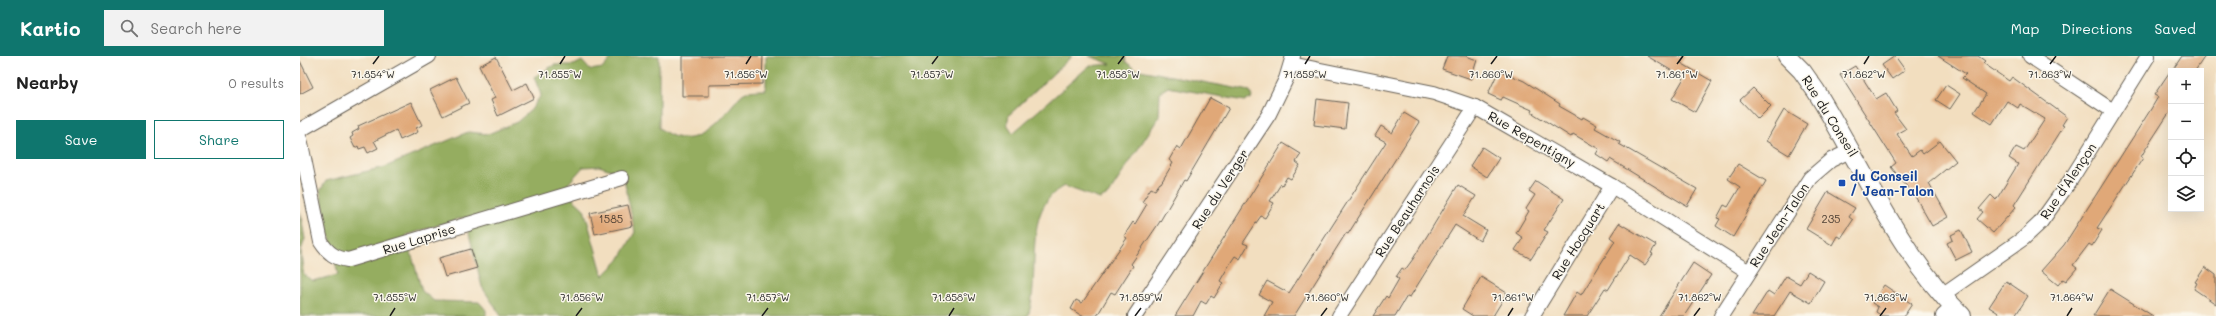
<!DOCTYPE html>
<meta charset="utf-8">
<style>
:root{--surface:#fff;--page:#f2f2f2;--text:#222;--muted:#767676;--line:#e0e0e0;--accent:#0f766e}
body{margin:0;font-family:Mali,sans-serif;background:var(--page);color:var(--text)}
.controls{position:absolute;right:12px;top:12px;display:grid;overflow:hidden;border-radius:0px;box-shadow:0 4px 16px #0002}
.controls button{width:36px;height:36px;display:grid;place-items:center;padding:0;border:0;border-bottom:1px solid var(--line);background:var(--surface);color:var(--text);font:20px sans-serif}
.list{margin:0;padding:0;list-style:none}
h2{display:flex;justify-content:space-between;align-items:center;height:52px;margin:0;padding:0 16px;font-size:17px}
h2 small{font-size:13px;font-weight:400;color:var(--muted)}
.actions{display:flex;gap:8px;padding:12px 16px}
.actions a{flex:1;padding:9px 0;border:1px solid var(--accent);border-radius:0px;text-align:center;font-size:14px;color:var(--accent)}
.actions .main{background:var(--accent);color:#fff}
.icon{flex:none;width:22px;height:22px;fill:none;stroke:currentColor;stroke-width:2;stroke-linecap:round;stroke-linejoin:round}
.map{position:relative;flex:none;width:1916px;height:260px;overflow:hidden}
header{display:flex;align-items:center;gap:24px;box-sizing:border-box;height:56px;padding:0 20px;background:var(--accent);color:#fff}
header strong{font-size:19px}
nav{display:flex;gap:22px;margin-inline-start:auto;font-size:14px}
.search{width:280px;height:36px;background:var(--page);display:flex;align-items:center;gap:10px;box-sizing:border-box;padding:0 14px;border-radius:0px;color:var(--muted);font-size:15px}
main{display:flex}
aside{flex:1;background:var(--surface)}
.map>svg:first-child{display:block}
</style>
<header>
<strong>Kartio</strong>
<div class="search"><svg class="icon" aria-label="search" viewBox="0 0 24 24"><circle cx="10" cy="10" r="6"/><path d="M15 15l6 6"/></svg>Search here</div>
<nav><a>Map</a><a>Directions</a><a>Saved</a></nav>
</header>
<main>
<aside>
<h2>Nearby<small>0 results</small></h2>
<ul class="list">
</ul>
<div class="actions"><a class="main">Save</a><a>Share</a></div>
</aside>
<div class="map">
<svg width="1916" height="260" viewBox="0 0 1916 260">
<rect width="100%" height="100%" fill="#fbf7ec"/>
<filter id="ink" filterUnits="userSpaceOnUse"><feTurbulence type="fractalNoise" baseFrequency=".025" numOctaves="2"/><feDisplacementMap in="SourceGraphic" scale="8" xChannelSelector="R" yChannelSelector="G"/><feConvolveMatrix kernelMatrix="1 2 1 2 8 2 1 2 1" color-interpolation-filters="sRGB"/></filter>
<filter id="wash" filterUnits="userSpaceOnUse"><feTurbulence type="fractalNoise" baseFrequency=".012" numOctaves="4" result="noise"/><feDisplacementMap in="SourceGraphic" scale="16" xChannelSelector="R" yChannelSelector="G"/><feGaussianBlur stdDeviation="0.9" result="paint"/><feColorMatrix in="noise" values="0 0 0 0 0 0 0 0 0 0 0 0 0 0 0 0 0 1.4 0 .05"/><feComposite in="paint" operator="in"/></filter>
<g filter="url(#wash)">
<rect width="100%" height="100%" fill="#f2debf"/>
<path fill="#95ad60" stroke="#58643e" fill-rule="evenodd" d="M313 0H359V72C388 94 408 78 429 53 434 48 439 40 444 37 450 34 458 34 466 34V0H772L709 59 707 68 713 77 789 10 811 8 789 0H825L826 6 835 13 950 35 952 42 945 45 868 31 860 36 859 61 808 139 800 143 764 130C720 153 742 219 728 260H201L182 231 165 161 106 179 122 235 134 245 179 246 186 254V260H0V155L5 183 1 195 3 217 12 225 38 219 20 135 26 125 85 111 168 76 188 78 217 66 231 54 241 39 234 21 254 9H274L282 5 290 14 303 12ZM299 110 323 118 335 176 319 204 303 220 284 153 274 144 268 128 283 111Z"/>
<g id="blocks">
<g fill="#e0a878">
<polygon points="382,0 463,0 462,28 409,29 409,40 382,40"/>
<polygon points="1147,0 1166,0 1177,4 1171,23 1142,13"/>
<polygon points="1347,0 1385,0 1381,7 1412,25 1395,56 1372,43 1384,22"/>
<polygon points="1595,0 1605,14 1592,23 1582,9"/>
<polygon points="1638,0 1678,0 1685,5 1683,7 1709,25 1712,21 1767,61 1762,69 1764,70 1714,149 1716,151 1693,177 1677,163 1683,156 1679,153 1691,139 1696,144 1718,108 1709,102 1716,91 1724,95 1745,63 1720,48 1718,52 1707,45 1692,68 1674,56 1686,38 1662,22 1666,18"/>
<polygon points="1882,0 1905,0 1895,15 1872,15"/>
<polygon points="196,1 213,34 227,27 234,42 198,60 191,44 195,42 179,10"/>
<polygon points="0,5 13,31 0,38"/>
<polygon points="1555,10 1576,43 1586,37 1597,55 1594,57 1606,73 1597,78 1612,100 1620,94 1623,98 1640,85 1656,105 1629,127 1648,161 1632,170 1616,142 1591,111 1596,107 1540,19"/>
<polygon points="1199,14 1224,25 1260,48 1259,50 1282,63 1283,61 1297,69 1295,72 1320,86 1319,88 1397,133 1387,150 1310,103 1308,106 1296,98 1299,93 1273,78 1271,81 1231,56 1232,54 1203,41 1201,44 1188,38"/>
<polygon points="1871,14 1871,54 1845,94 1841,101 1843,102 1797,172 1802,174 1792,190 1789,188 1773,209 1777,212 1766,225 1763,223 1758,229 1741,215 1764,189 1851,53 1858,41 1854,39"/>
<polygon points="156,21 169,47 143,60 130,34"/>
<polygon points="1646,29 1660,38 1650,53 1636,44"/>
<polygon points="1453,32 1471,50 1458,63 1440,44"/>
<polygon points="910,42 929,52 886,125 884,124 859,167 831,208 833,210 815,238 811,236 797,260 782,260 771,253 776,244 782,247 827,182 824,180 833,166 835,168 847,148 842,146 851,132 855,134 860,127 861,127 873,107 869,104 877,90 881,93"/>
<polygon points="1017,43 1048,47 1045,73 1014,69"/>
<polygon points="111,46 122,69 116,72 118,76 100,84 96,74 74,85 78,92 68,97 65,91 59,93 58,90 55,92 50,82 53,80 52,77 59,73 58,70"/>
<polygon points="1484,54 1507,68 1489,99 1466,85"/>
<polygon points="1104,57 1119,66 1048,178 1046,177 994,260 964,260 972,246 959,239 967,225 989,237 1086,86 1075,80 1081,70 1092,77"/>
<polygon points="983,87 1001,98 996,106 1000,109 991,123 987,121 982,129 981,128 970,145 974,147 965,162 961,160 956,167 943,187 948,189 940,203 935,200 931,206 920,225 923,227 914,242 911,240 906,248 901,245 893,260 875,260"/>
<polygon points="1182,91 1199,102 1187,121 1170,110"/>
<polygon points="1438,108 1466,125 1433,181 1416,170 1420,163 1417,162 1424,149 1428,151 1440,131 1428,123"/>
<polygon points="1236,125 1264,143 1244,174 1248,176 1231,203 1215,194 1223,182 1216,177 1229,155 1226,153 1235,139 1229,135"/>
<polygon points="1158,129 1176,140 1163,160 1186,174 1180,185 1155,169 1110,241 1107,240 1095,260 1073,260 1086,240 1088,242 1099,223 1096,221 1102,212 1105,214 1113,203"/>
<polygon points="1528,136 1555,152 1549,161 1553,164 1541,182 1537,180 1532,189 1506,173"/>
<polygon points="328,149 333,170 295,178 290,157"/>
<polygon points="1319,167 1356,189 1351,197 1353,198 1345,209 1330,199 1308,234 1305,232 1287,260 1263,260 1277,236 1281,239 1315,185 1310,181"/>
<polygon points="1661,174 1672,196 1656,204 1647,187 1653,184 1651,179"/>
<polygon points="171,193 177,212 145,221 139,202"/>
<polygon points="1393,207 1411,219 1384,260 1359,260"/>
<polygon points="1905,211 1916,219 1916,248 1894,233 1897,227 1895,226"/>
<polygon points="1508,215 1524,225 1511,247 1490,235 1474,260 1452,260 1468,235 1474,239 1486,220 1500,228"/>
<polygon points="1181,221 1207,237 1193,260 1173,260 1162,253"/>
<polygon points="1706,225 1728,240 1715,260 1703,260 1689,251"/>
<polygon points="1584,229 1612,248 1604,260 1582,260 1576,256 1578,251 1572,247"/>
<polygon points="1810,233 1853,260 1793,260"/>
</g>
</g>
</g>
<g filter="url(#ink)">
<use href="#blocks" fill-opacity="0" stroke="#676055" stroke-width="1"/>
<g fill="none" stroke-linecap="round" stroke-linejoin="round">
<g stroke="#676055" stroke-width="16">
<g id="minor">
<polyline points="1730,0 1813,55"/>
<polyline points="991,8 1134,37 1175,51 1312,130 1449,216"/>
<polyline points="0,74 129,0"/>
<path d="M0 83 21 186C28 197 35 202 48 204L322 122"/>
<polyline points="1642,239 1724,182 1740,167 1770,125 1848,0"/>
<polyline points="835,260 969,58 986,23 993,0"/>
<polyline points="1039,260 1175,51"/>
<polyline points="1232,260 1312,130"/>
<polyline points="1421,260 1510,122 1531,104 1552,94"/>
<polyline points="1643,260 1653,251"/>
</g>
</g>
<g stroke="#676055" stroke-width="20">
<path id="tertiary" d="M1487 0 1502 15 1516 35C1563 111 1598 197 1662 260"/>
</g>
<use href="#minor" stroke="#fff" stroke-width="14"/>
<use href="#tertiary" stroke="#fff" stroke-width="18"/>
</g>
</g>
<path fill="none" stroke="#1c1c1c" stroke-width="1.5" d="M73 8 79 0M260 8 265 0M446 8 451 0M632 8 638 0M818 8 824 0M1005 8 1010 0M1191 8 1197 0M1377 8 1383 0M1564 8 1569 0M1750 8 1756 0M90 260 95 252M276 260 282 252M462 260 468 252M649 260 654 252M835 260 841 252M1021 260 1027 252M1208 260 1213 252M1394 260 1400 252M1580 260 1586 252M1767 260 1772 252"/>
<rect fill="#1a4fb4" stroke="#fbf7ec" stroke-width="1.5" x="1538" y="123" width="8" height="8" rx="2"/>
<g text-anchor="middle" stroke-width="3" stroke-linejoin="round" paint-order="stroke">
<g font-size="11" fill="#4d3f33">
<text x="311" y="167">1585</text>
<text x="1531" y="167">235</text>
</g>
<g font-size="13" fill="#1c1c1c" stroke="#fbf7ec">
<text transform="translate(1530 60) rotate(58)" y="5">Rue du Conseil</text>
<text transform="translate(1232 83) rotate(30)" y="5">Rue Repentigny</text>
<text transform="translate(1768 125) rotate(-56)" y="5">Rue d'Alençon</text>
<text transform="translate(920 133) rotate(-57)" y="5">Rue du Verger</text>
<text transform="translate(1107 155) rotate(-57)" y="5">Rue Beauharnois</text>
<text transform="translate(1479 169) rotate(-57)" y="5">Rue Jean-Talon</text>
<text transform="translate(119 183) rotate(-17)" y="5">Rue Laprise</text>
<text transform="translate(1278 185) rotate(-58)" y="5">Rue Hocquart</text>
</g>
<g font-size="13" font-weight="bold" fill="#164399" stroke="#fbf7ec" text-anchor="start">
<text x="1550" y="125">du Conseil<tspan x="1550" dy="15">/ Jean-Talon</tspan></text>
</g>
</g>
<g font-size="10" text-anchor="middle" fill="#1c1c1c" stroke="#fbf7ec" stroke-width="3" stroke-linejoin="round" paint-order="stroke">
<text x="1564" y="22">71.862°W</text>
<text x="73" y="22">71.854°W</text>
<text x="260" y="22">71.855°W</text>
<text x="446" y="22">71.856°W</text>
<text x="632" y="22">71.857°W</text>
<text x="818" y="22">71.858°W</text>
<text x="1005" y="22">71.859°W</text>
<text x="1191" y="22">71.860°W</text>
<text x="1377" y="22">71.861°W</text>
<text x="1750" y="22">71.863°W</text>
<text x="1772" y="245">71.864°W</text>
<text x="95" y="245">71.855°W</text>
<text x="282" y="245">71.856°W</text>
<text x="468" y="245">71.857°W</text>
<text x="654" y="245">71.858°W</text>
<text x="841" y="245">71.859°W</text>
<text x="1027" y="245">71.860°W</text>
<text x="1213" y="245">71.861°W</text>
<text x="1400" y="245">71.862°W</text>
<text x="1586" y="245">71.863°W</text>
</g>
</svg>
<div class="controls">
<button>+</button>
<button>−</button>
<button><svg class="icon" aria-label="locate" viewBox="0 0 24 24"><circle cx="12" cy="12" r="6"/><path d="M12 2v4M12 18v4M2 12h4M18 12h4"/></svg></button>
<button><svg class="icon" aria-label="layers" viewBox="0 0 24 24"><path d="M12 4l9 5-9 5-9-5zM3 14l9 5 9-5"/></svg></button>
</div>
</div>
</main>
